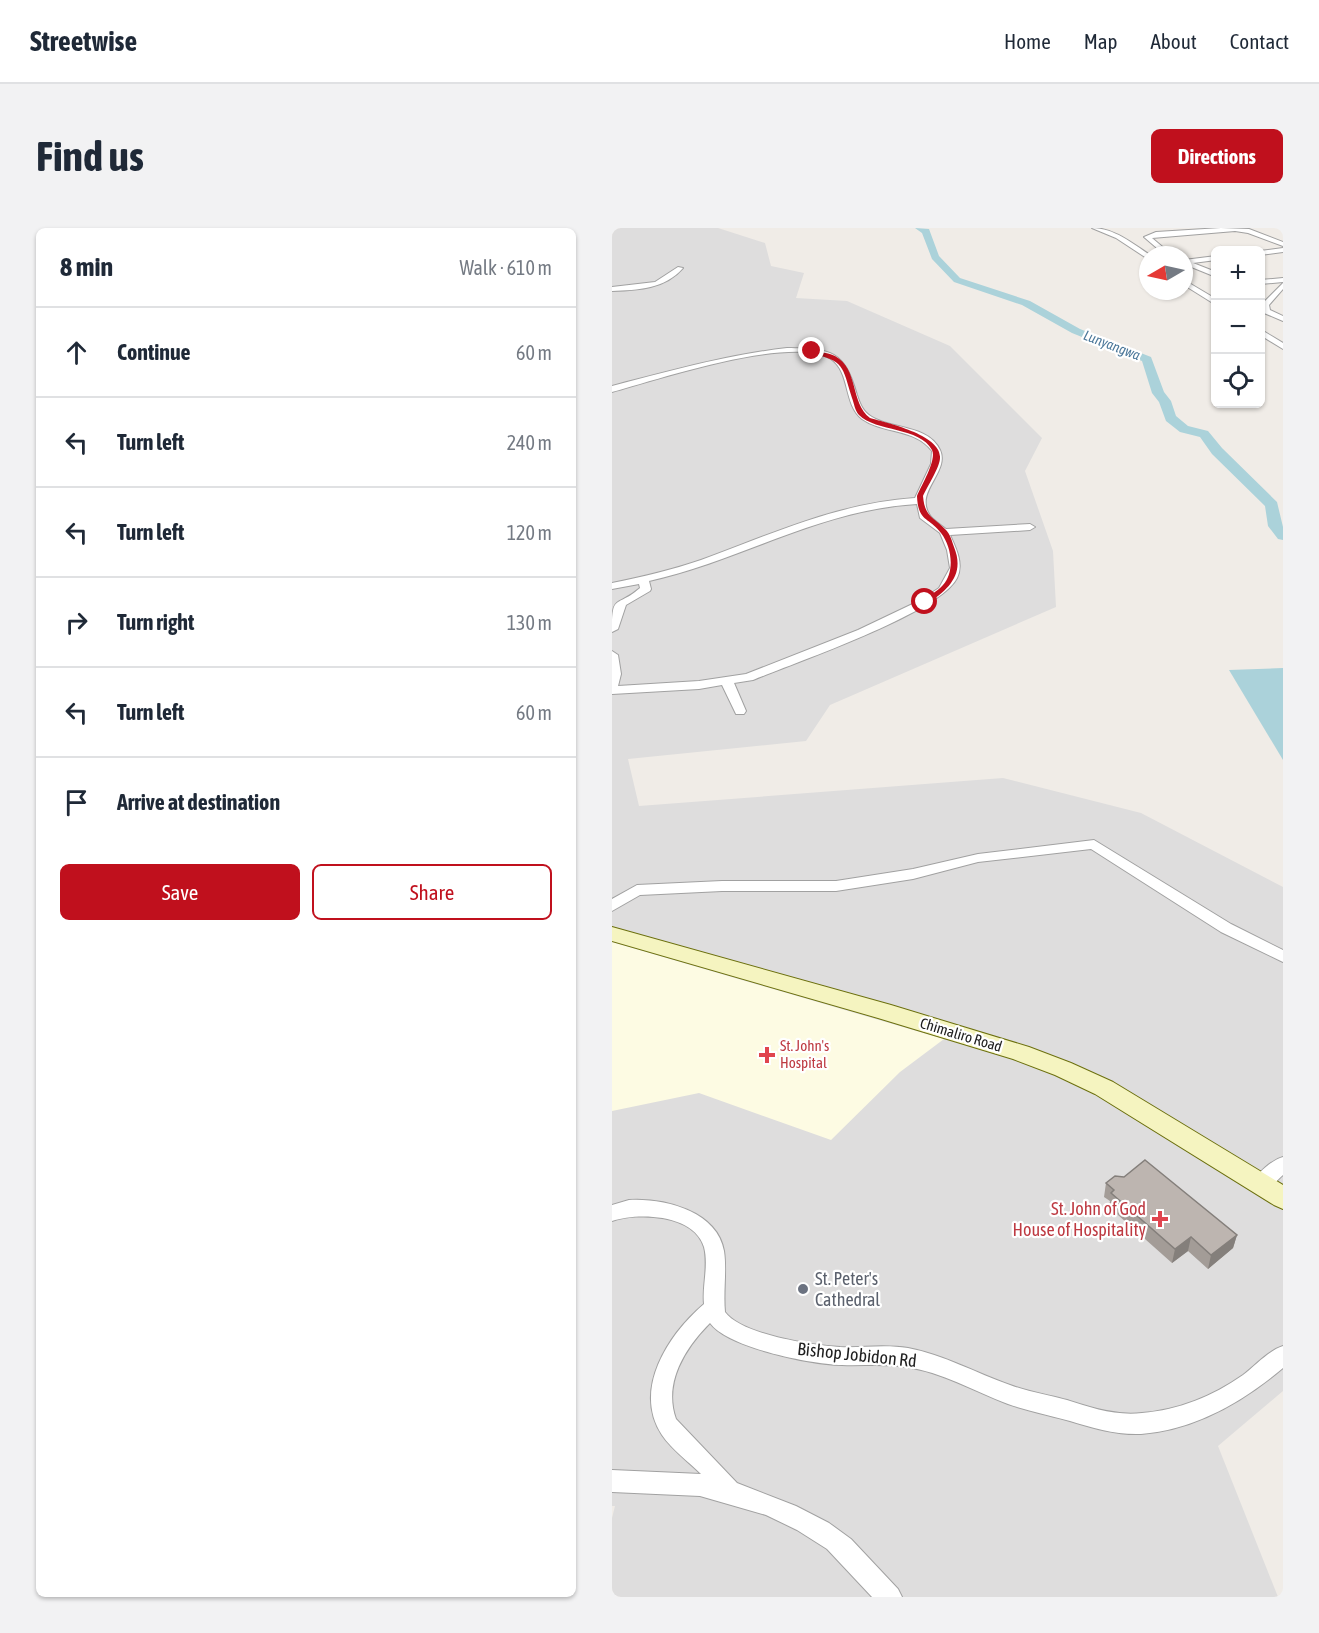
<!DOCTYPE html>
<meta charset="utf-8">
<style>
:root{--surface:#fff;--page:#f2f2f3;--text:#1f2937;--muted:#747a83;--line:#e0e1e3;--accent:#c0101d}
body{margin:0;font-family:"Asap Condensed",sans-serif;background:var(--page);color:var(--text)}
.controls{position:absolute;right:18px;top:18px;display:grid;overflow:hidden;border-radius:9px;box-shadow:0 2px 4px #0004}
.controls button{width:54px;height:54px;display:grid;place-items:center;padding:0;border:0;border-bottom:2px solid var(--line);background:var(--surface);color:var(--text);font:30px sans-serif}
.compass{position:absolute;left:527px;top:18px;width:54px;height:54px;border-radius:50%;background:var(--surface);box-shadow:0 2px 4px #0004;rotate:261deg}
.stop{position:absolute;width:18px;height:18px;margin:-14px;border:4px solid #c0101d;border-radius:50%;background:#fff}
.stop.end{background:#c0101d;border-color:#fff;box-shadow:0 2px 6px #0008}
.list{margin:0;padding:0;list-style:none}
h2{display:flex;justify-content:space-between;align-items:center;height:78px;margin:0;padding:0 24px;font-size:26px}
h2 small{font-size:20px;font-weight:400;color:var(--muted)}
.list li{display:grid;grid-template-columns:39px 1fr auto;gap:18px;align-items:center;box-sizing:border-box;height:90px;padding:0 24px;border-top:2px solid var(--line)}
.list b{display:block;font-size:22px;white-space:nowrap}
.list em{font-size:20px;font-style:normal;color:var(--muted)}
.actions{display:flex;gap:12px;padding:18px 24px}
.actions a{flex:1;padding:14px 0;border:2px solid var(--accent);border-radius:9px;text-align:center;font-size:21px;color:var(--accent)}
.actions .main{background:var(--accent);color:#fff}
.icon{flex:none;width:33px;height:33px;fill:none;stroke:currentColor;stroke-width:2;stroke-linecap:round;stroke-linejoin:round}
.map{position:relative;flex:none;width:671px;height:1369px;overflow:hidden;border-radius:9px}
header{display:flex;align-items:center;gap:36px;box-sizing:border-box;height:84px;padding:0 30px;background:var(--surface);border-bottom:2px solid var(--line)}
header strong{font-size:28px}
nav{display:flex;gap:33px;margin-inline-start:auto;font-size:21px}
.intro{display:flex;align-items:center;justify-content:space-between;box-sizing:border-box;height:144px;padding:0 36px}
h1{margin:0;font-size:42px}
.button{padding:15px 27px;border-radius:9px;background:var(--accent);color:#fff;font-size:21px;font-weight:700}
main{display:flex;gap:36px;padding:0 36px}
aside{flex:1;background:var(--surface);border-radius:9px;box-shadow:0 2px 4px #0004}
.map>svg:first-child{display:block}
</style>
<header>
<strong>Streetwise</strong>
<nav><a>Home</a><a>Map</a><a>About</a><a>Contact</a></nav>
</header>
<div class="intro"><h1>Find us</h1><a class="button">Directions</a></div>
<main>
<aside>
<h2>8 min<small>Walk · 610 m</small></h2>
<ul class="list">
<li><svg class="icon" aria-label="ahead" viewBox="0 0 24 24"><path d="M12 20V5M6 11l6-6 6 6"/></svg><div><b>Continue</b></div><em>60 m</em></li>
<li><svg class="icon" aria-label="left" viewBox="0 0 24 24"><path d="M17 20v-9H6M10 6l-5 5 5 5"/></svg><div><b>Turn left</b></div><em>240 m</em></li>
<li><svg class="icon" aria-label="left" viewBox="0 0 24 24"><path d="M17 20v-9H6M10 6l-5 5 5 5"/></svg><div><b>Turn left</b></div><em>120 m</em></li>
<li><svg class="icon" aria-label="right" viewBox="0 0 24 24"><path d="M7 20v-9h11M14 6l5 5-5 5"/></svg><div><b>Turn right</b></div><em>130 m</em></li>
<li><svg class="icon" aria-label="left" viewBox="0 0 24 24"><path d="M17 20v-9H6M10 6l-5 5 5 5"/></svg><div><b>Turn left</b></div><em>60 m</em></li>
<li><svg class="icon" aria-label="arrive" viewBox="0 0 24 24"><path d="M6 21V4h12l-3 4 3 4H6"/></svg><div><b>Arrive at destination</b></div></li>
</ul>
<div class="actions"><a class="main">Save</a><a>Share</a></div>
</aside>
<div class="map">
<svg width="671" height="1369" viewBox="0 0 671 1369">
<rect width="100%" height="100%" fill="#f0ece7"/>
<polygon fill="#dedddd" points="0,0 106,0 153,15 159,38 192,45 184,70 235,73 338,118 430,210 413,243 441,323 444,379 218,477 194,513 16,531 27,578 391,550 529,585 671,659 671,1163 606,1218 666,1369 0,1369 0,1290 3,1278 0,1278"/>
<polygon fill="#fdfbe3" points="0,714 332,811 288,844 219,912 87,865 0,883"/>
<polygon fill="#abd2da" points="671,440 671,532 617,442"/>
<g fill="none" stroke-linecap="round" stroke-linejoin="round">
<polygon fill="#abd2da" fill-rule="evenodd" points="303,0 317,1 327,28 348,50 418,73 468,101 539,129 552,164 559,173 564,188 576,198 596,203 610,220 665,274 671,299 671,312 666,311 656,298 653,278 600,226 588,209 568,204 554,193 547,174 540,165 530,133 460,105 410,77 342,54 320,31 310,5"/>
<g stroke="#a1a1a1" stroke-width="2">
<g id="street">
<path d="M480 0C502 0 520 15 538 27L536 31 504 10Z"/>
<polygon points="609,0 637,1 671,14 671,18 636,5 623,3 540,10 560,27 553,27 532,9 544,4"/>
<polygon points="671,20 671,24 648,27 648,23"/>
<polygon points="604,28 604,32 581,35 604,44 604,49 572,36 572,32"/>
<path d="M66 39 71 40C53 61 26 62 0 63V59L43 54Z"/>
<polygon points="671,50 671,54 648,56 648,52"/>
<polygon points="572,52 604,71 604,77 572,57"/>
<polygon points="671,55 671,61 657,77 658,82 671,88 671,93 652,85 649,77"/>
<polygon points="648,101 671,115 671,121 648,107"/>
<path d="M175 120C220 121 232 122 245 167 248 176 251 184 260 189 279 201 317 197 328 222 338 244 303 263 317 286 320 292 329 297 334 301L418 296 423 299 418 302 338 307C344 320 352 336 345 350 328 385 182 435 141 452L122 455 134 483 132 486H124L110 457 87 461 0 466V423L6 427 9 446 6 458 87 453 134 446 246 402 309 372 327 360 338 340 335 322 328 305 308 290 305 276C206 282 131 332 37 353L39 361 38 363 14 377 6 401 0 404C0 364 4 381 28 360L27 356 0 361V355C30 349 60 342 89 332 160 306 226 275 303 270L319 236 320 223C303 200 271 206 250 191 231 176 239 145 219 131 181 106 44 152 0 164V158C58 143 115 127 175 120Z"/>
<polygon points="482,612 619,696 671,722 671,734 609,704 479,621 366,634 301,651 224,663 110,663 28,667 0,683 0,671 25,657 110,653 224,653 301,641 366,626"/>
<path d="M671 929V947C662 955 655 965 642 961L640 956C645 945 660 932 671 929Z"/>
<path d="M17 972C52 970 105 983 112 1023 115 1043 111 1063 113 1084 130 1107 200 1117 228 1119 250 1120 273 1116 296 1120 332 1127 364 1145 398 1157 417 1164 436 1167 455 1172 480 1180 504 1188 530 1185 567 1182 601 1168 631 1147 644 1137 656 1123 671 1118V1140C631 1174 582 1202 529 1206 504 1207 481 1200 458 1193 437 1187 416 1183 396 1176 362 1163 330 1144 294 1139 273 1135 251 1138 230 1137 199 1136 116 1120 98 1095 73 1120 51 1155 64 1191L125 1255 184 1278 217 1295 239 1311 286 1361 290 1369H260L215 1321 185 1302 154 1287 88 1268 0 1264V1242L89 1246C76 1233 60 1222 50 1207 20 1161 57 1106 92 1076 90 1058 97 1038 92 1019 82 986 26 984 0 993V977Z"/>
</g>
</g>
<g stroke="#6c700e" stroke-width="2">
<polygon id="secondary" points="0,699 279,777 417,819 459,835 501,854 671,957 671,981 662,977 483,866 443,847 401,831 266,790 0,713"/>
</g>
<use href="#street" fill="#fff" fill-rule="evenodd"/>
<use href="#secondary" fill="#f5f4c0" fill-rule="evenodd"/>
</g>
<polygon fill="#a39c97" points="494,955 625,1007 621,1020 596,1041 576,1023 560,1035 497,979 498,973 492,969"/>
<g fill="#847f7b">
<polygon points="625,1007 621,1020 596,1041 599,1027"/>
<polygon points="579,1009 576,1023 560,1035 563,1021"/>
</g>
<polygon fill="#bdb5b0" stroke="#847f7b" stroke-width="1.5" points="533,932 625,1007 599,1027 579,1009 563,1021 499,965 502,962 494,955 503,948 512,949"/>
<path fill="#c0101d" d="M200 122C207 124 217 125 223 128 247 141 238 175 258 190 275 195 330 207 328 230 328 239 315 259 311 268 313 290 321 288 334 302 338 306 340 313 342 319 353 346 337 361 315 376L309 374C316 368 325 364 331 357 343 344 340 319 329 305 317 289 306 294 305 268 309 258 325 232 320 222 308 199 264 204 247 187 243 183 242 175 240 170 230 138 233 133 198 125Z"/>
<g fill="#e0444e" stroke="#fff" stroke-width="2">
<path d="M152 818h6v6h6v6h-6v6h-6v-6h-6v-6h6z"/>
<path d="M545 982h6v6h6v6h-6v6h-6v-6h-6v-6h6z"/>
</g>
<circle fill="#6b7280" stroke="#fff" stroke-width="2" cx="191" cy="1061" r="6"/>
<g text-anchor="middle" stroke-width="4.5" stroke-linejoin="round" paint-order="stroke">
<g font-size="14" font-style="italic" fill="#4c789a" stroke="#fff">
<text transform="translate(500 117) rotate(21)" y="5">Lunyangwa</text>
</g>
<g font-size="15" fill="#202020" stroke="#fff">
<text transform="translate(349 807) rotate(17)" y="5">Chimaliro Road</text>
</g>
<g font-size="15" fill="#be3a42" stroke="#fff" text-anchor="start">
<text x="168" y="823">St. John's<tspan x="168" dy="17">Hospital</tspan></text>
</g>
<g font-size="18" fill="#be3a42" stroke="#fff" text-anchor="end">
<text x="534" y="987">St. John of God<tspan x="534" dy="21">House of Hospitality</tspan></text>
</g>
<g font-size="18" fill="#5b616d" stroke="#fff" text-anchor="start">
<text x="203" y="1057">St. Peter's<tspan x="203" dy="21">Cathedral</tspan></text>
</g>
<g font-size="18" fill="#202020" stroke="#fff">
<text transform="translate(245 1127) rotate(6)" y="6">Bishop Jobidon Rd</text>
</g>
</g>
</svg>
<div class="controls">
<button>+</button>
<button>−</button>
<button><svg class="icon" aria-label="locate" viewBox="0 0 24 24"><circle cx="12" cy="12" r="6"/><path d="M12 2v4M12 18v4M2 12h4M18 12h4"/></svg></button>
</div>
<svg class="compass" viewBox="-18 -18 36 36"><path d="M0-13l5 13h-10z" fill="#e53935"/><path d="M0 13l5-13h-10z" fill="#747a83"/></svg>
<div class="stop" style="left:313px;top:374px"></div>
<div class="stop end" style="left:200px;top:123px"></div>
</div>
</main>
